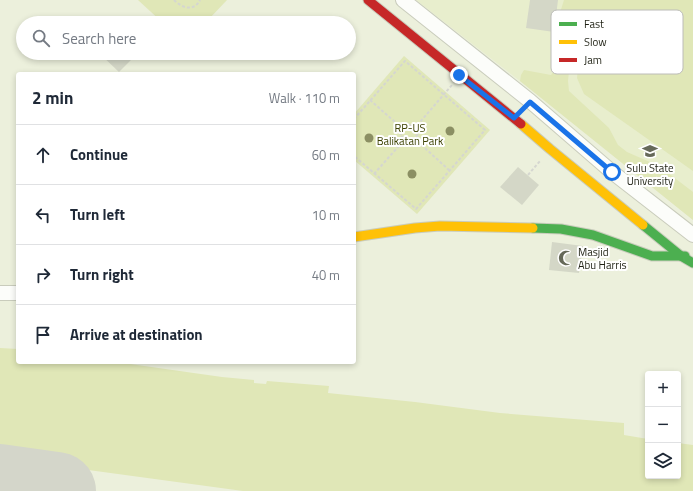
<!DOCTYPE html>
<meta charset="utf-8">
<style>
:root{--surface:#fff;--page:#f2f2f3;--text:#1f2937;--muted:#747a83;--line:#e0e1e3}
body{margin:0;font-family:"Titillium Web",sans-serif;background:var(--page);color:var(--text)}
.controls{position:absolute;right:12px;bottom:12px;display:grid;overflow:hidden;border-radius:4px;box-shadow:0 2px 6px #0003}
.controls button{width:36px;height:36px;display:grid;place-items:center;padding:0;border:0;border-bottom:1px solid var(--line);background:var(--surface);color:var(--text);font:20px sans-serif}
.stop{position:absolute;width:12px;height:12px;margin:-9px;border:3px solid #1a73e8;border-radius:50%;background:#fff}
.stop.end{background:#1a73e8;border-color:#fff;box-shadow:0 1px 4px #0008}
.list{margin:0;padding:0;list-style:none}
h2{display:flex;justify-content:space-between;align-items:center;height:52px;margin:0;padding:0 16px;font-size:17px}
h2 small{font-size:13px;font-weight:400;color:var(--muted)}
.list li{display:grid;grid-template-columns:26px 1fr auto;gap:12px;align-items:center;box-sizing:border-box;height:60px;padding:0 16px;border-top:1px solid var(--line)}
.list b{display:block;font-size:15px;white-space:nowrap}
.list em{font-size:13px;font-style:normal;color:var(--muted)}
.icon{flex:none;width:22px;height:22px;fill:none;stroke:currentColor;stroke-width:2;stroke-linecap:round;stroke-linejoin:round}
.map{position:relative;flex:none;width:693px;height:491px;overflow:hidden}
.search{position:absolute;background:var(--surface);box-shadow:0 2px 6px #0003;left:16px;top:16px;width:340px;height:44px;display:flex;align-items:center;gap:10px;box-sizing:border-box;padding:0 14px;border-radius:22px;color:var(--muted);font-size:15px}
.panel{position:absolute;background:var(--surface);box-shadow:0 2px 6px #0003;left:16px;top:72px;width:340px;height:292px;border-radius:4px}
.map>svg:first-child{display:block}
</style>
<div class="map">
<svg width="693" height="491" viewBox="0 0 693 491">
<rect width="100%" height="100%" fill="#ecf0dc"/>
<polygon fill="#e8eecd" points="416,0 693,0 693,220 520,81"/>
<g fill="#e0e7b7">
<polygon points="138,0 227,0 208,20 197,23 163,23"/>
<polygon points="564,0 693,0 693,171 584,94 577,78 579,56 570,61 568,81 569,91 609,128 618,145 627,152 659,166 693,192 693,220 520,81 521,75 524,70 551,75 558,66 559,16"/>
<polygon points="404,56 490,130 417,214 354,160 354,114"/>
<polygon points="0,348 18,349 18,362 116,362 222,377 254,380 254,383 266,384 267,381 329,386 328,393 415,402 500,413 624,423 624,435 648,439 648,476 678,476 678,443 693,445 693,491 243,491 0,458"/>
</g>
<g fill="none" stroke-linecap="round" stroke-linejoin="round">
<polyline stroke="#d4d6ca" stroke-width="78" points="0,483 57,491"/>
</g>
<g fill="#d4d7c7">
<polygon points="530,0 558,0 554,32 526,28"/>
<polygon points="99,53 128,53 133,58 119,72"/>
<polygon points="518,167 539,185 522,205 500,187"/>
<polygon points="552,242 583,246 579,273 549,270"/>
</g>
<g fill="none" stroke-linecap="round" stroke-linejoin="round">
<g stroke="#c9ccbc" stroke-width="16">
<g id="street">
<polyline points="403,0 530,101 612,172 693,235"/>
<polyline points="0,293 18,293"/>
</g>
</g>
<g stroke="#c9ccbc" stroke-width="11">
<g id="fast">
<polyline points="643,225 681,256 693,263"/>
<polyline points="533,228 561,229 593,235 652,256 685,256"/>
</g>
</g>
<g stroke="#c9ccbc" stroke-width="11">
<g id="slow">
<polyline points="521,124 550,149 643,225"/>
<polyline points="354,237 415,228 440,226 533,228"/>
</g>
</g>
<g stroke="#c9ccbc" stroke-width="11">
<polyline id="jam" points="368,0 521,124"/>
</g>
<g stroke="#d5d6d0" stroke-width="2" stroke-dasharray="3 2" stroke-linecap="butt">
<path d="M174 0C182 8 194 12 200 0"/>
<polyline points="370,100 404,130"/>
<polyline points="354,119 405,61 485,130 416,209 354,156"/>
<polygon points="409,124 419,133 410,143 400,135"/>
<polyline points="414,129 452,85"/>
<polyline points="414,138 450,171"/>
<polyline points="374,174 405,139"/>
<polyline points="528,175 540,161"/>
</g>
<use href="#street" stroke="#fcfdfa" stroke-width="14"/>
<use href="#fast" stroke="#4caf50" stroke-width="9"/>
<use href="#slow" stroke="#ffc107" stroke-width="9"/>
<use href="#jam" stroke="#c62828" stroke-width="9"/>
</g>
<g fill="#8b8f63">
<circle cx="450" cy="131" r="4.5"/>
<circle cx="369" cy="138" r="4.5"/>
<circle cx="412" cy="174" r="4.5"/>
</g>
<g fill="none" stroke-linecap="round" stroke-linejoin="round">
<polyline stroke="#1a73e8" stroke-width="5" points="459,75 514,118 530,102 612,172"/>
</g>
<defs>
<g id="university-bare" transform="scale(1.2)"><path d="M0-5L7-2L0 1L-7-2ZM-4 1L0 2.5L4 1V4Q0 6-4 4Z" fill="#666959" stroke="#fff" stroke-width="2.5" paint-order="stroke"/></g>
<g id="mosque-bare" transform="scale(1.2)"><path d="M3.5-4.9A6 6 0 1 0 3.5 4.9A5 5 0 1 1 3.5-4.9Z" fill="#666959" stroke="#fff" stroke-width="2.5" paint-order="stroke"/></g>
</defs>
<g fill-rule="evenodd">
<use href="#university-bare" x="650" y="151"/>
<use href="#mosque-bare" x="566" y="258"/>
</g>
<g text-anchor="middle" stroke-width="4" stroke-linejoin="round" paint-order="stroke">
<g font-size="11" fill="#3b4000" stroke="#fff">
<text x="410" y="132">RP-US<tspan x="410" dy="13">Balikatan Park</tspan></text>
</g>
<g font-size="11" fill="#1e2013" stroke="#fff">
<text x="650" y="172">Sulu State<tspan x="650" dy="13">University</tspan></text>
<text x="578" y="256" text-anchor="start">Masjid<tspan x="578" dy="13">Abu Harris</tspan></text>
</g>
</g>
<rect x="551" y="10" width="132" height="64" rx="6" fill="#fff" stroke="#bcbcb8" stroke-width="1"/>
<rect x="559" y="22" width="18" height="4" fill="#4caf50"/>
<rect x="559" y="40" width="18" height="4" fill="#ffc107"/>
<rect x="559" y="58" width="18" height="4" fill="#c62828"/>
<g font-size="11" fill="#1e2013">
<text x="584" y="28">Fast</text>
<text x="584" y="46">Slow</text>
<text x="584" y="64">Jam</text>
</g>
</svg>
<div class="controls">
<button>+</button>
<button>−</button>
<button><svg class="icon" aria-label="layers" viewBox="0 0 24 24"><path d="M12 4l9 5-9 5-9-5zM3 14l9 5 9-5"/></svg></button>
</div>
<div class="stop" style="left:612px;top:172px"></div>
<div class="stop end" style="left:459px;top:75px"></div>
<div class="search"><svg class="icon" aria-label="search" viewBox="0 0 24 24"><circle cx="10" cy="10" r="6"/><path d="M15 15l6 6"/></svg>Search here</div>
<section class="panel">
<h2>2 min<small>Walk · 110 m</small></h2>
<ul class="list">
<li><svg class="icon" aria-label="ahead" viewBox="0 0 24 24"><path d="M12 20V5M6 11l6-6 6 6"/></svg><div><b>Continue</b></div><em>60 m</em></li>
<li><svg class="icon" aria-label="left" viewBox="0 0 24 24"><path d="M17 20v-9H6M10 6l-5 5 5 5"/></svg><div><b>Turn left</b></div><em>10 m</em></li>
<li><svg class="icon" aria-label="right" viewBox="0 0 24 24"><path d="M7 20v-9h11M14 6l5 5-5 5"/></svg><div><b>Turn right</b></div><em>40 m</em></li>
<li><svg class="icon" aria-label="arrive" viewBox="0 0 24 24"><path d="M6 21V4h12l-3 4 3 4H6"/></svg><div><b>Arrive at destination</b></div></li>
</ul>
</section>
</div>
